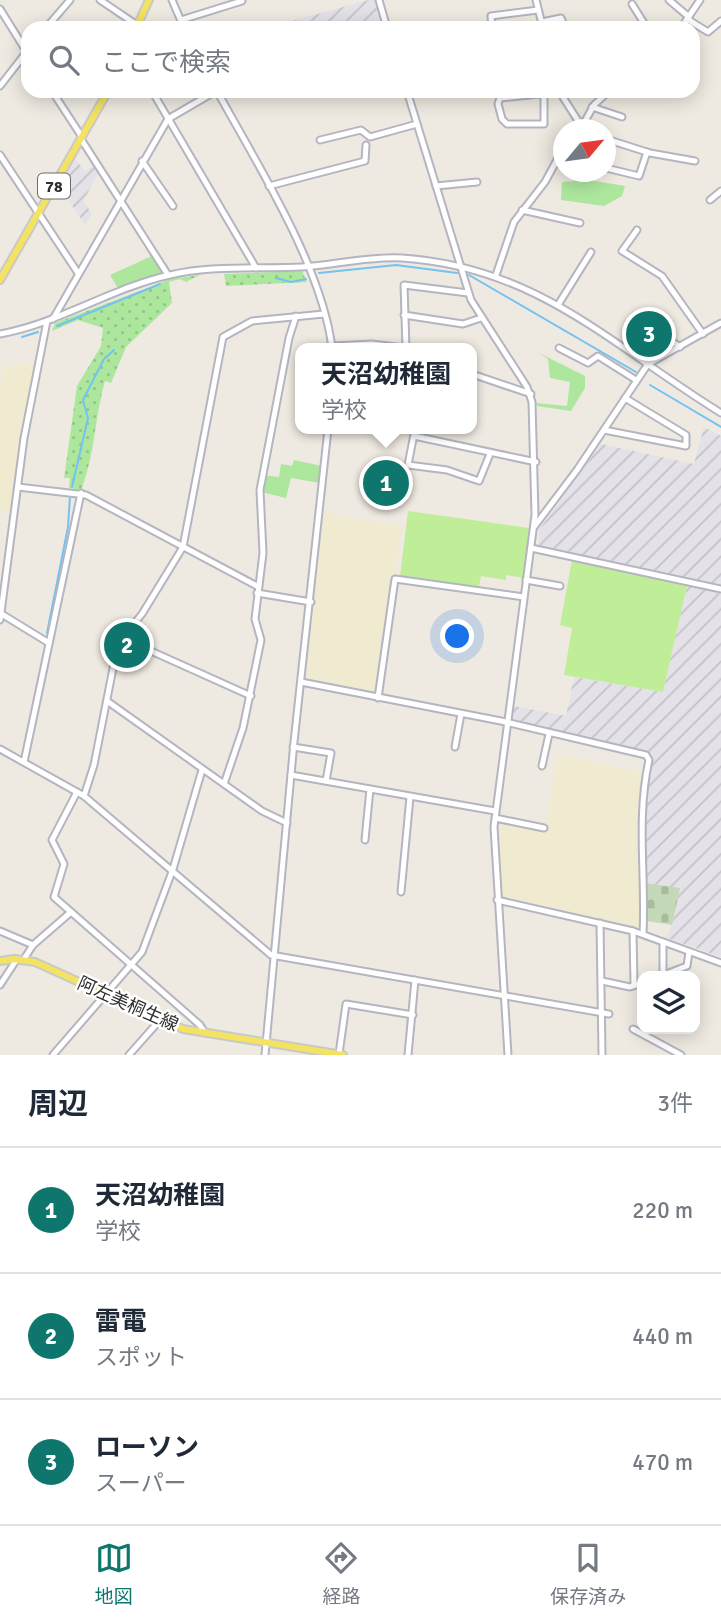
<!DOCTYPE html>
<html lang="ja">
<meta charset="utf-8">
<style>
:root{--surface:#fff;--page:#f6f6f7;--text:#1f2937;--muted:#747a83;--line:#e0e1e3;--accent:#0f766e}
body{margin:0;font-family:Signika,"Noto Sans JP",sans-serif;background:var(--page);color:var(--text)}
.controls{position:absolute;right:21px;bottom:21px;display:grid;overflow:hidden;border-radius:14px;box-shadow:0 4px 18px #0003}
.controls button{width:63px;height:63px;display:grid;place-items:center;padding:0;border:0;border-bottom:2px solid var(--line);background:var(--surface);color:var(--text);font:35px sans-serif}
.compass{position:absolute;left:553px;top:119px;width:63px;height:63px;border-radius:50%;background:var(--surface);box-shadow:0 4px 18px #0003;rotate:61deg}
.you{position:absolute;left:458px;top:637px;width:24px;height:24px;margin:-18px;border:5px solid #fff;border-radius:50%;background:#1a73e8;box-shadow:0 0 0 10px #1a73e833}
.badge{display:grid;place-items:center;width:46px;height:46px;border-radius:50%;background:var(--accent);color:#fff;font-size:23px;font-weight:700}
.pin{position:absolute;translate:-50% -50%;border:4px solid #fff;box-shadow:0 2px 7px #0006}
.popup{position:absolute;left:295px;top:343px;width:182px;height:91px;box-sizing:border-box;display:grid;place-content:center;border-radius:14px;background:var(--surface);filter:drop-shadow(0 2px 5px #0005);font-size:23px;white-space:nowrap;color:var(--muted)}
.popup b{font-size:26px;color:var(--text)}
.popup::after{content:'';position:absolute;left:50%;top:100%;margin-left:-14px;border:14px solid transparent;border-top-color:var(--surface)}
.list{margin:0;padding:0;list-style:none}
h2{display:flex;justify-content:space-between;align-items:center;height:91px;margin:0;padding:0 28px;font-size:30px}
h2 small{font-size:23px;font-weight:400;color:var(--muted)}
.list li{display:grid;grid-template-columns:46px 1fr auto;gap:21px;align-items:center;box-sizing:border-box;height:126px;padding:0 28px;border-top:2px solid var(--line)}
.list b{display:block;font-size:26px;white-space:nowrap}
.list p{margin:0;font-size:23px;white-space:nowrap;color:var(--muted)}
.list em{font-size:23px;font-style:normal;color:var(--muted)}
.icon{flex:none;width:38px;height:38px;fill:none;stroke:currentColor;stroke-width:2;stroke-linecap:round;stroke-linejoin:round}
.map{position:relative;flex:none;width:721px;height:1055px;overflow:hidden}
.search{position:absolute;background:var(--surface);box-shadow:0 4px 18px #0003;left:21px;right:21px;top:21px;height:77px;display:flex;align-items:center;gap:18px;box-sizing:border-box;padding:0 24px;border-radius:21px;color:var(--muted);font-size:26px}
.sheet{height:469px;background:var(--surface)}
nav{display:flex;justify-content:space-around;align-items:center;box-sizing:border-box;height:98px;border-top:2px solid var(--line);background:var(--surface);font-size:19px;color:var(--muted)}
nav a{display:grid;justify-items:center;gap:4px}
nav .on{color:var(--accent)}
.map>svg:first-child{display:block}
</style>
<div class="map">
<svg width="721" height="1055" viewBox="0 0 721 1055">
<defs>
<pattern id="industrial-furrows" width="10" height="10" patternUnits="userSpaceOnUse" patternTransform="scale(1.75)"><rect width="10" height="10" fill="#e4e1e8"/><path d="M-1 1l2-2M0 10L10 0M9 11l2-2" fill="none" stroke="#c4c1c7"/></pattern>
<pattern id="cemetery-stones" width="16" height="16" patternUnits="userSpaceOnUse" patternTransform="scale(1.75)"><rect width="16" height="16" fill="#c4d9b7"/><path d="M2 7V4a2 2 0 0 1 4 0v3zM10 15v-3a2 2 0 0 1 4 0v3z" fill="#a9bb9e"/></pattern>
<pattern id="park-dots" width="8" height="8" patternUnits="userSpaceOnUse" patternTransform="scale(1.75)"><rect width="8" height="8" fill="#ade69d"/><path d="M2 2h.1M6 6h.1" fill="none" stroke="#95c688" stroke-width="1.8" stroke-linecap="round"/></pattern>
</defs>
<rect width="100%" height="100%" fill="#efeae1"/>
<g fill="url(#industrial-furrows)">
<polygon points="369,0 375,0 384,28 266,28"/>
<polygon points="75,158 85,172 95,163 100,171 83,201 92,214 85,225 59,186"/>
<polygon points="704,427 721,436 721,585 539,545 539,530 601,444 694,464"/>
<polygon points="687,586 721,594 721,957 667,938 675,914 644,883 644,794 649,752 511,723 514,706 566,716 574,677 663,692"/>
</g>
<g fill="#f0ead0">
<polygon points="35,362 22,433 12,511 7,512 0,510 0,386 5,366"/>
<polygon points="370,463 407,468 405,494 366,489"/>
<polygon points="326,513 402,526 377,694 374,695 305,679 323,515"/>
<polygon points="558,754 643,773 639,796 639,928 501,895 499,823 545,832"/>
</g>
<g fill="#ade69d">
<polygon points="589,180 625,186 622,196 604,206 561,200 562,182"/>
<polygon points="154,255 163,274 119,290 110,275"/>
<polygon points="539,353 585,376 585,388 571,411 537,406 536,403 567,406 570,382 550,378 548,359"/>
<polygon points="294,460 322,466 320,483 291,478 286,498 261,492 265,475 279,477 281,464 292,466"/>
</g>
<polygon fill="url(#cemetery-stones)" points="644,883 680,888 672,925 647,921"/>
<path fill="url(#park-dots)" d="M302 271 307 282 226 286 224 274 200 275 186 282 180 279 169 282 172 303 126 347 111 383 105 381C95 416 95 455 81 490L69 488 70 478H64L77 386 101 346 103 328 78 320 52 331 55 323 171 279 198 275Z"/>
<g fill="#c0ed98">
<polygon points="408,511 529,528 523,578 506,575 506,580 481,576 479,588 400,576"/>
<polygon points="572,560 687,586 663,692 564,675 572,628 560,625"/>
</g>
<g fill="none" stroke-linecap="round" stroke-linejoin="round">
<g stroke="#73c2f2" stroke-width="2">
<polyline points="319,273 396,265 457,273"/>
<polyline points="469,275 636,372"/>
<polyline points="276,278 291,282 306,279"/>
<polyline points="57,326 160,284"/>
<polyline points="22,337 38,332"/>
<polyline points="650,385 721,427"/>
<polyline points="72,487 88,418 83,400 104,359 114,350"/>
<polyline points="47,633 68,527 70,496"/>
</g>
<g stroke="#b4b5c1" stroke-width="9">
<g id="minor">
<polyline points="100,0 137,25"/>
<polyline points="172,0 184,28"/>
<polyline points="379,0 387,28"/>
<polyline points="536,0 543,28"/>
<polyline points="669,0 689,17"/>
<polyline points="632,4 647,28"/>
<polyline points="0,9 28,54"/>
<polyline points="687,19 708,32 721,21"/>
<polyline points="181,20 242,1"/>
<polyline points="542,22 561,18 565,28"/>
<polyline points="46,28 70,0"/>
<polyline points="492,28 491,16 538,10"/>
<polyline points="681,28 700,0"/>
<polyline points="0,86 28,50"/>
<polyline points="52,91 82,137"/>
<polyline points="152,91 256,268"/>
<path d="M217 91C257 164 322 266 332 348"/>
<polyline points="407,91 471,300 527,387 532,402 535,515 494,827 508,1055"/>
<polyline points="559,91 582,127"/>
<polyline points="544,94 544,124 507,124 502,119 498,104 500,98 559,92"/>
<polyline points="592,107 622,117"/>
<polyline points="580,130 594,105 609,91"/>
<polyline points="81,139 168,275"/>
<polyline points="606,139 650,153 695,161"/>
<polyline points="320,140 361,130 370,137 417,124"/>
<polyline points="0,155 78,273"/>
<polyline points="142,161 173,206"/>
<polyline points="606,168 639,176 647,152"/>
<polyline points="269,186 365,161 366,145"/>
<polyline points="436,186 477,182"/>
<polyline points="710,200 721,191"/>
<polyline points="522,210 580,223"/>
<polyline points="637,230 622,251 662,276 703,334"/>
<polyline points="496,275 514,222 545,182 564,147"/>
<polyline points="558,305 591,252"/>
<polyline points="404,315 463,324 481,318"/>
<polyline points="660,315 653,328 680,347"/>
<polyline points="53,319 168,119 216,91"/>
<path d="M0 334C60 323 111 288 170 275 212 265 259 269 302 267 335 265 369 256 402 258 538 267 612 346 721 413"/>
<polyline points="332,346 372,344 404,348"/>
<polyline points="406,348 404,285 468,293"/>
<polyline points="559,348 588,363 598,356 636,380"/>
<polyline points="472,374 531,394"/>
<polyline points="415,429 408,465 447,470 479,481 490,454"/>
<polyline points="604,430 686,446 686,435 625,398"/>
<polyline points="414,436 536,462"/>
<polyline points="18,487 86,495 257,586"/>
<polyline points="534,527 577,470 648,364 721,323"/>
<polyline points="531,548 721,589"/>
<polyline points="526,580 560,586"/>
<polyline points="257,593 311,602"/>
<polyline points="0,613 49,643"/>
<polyline points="0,620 24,438 47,321"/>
<polyline points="122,638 251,696"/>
<path d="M301 682 501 721 646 755 649 760C636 818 646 876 643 934"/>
<polyline points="378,698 395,579 524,597"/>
<polyline points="107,701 262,811 287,823"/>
<polyline points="293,747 331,753 326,781"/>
<polyline points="455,747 461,714"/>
<polyline points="0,749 84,796 271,955 609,1014"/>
<polyline points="24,762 81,493"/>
<polyline points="542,766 549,734"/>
<polyline points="291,775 495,811"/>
<polyline points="224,784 243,728 261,640 255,619 263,553 260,490 289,338 296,316"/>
<polyline points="77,792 52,840 64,864 54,897 200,1025 205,1033"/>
<polyline points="84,796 94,765 118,643 142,614 183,547 223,337 252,321 324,314"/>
<polyline points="495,818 544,828"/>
<polyline points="365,840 370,789"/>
<polyline points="401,892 410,797"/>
<polyline points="497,900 633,931 721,963"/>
<polyline points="600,923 602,1055"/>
<polyline points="0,931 33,945"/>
<polyline points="633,931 634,985"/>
<polyline points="663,942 663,976"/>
<polyline points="24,959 33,945 71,912"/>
<polyline points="661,976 687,966 689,952"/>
<polyline points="602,981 630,987 642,983"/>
<polyline points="0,985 17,959"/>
<polyline points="633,1029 681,1055"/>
<polyline points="339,1054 346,1004 413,1015"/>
<polyline points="53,1055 142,952 173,869 202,770"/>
<polyline points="129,1055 160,1020"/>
<polyline points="265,1055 294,742 328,429"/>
<polyline points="408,1055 415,980"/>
</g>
</g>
<g stroke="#c9c9c9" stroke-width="10">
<g id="major">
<polyline points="136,28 149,0"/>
<polyline points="0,280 108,91"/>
<polyline points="0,961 14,959 35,962 183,1029 343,1055"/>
</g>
</g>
<use href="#minor" stroke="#fff" stroke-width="5"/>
<use href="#major" stroke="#f4e360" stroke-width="6"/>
</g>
<g text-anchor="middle" stroke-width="5" stroke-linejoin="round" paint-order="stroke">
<rect fill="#fff" stroke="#6d6d6d" stroke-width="2" x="38" y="173.5" width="32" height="25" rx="5"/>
<g font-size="16" font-weight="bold" fill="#2e2e2e">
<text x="54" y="192">78</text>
</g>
<g font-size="18" fill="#2e2e2e" stroke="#fff">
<text transform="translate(128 1004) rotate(24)" y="6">阿左美桐生線</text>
</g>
</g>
</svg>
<div class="controls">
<button><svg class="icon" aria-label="layers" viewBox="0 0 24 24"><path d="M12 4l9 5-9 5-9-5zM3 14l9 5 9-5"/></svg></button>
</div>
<svg class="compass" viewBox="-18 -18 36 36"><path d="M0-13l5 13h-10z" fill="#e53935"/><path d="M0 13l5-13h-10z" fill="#747a83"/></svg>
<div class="you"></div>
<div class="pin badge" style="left:386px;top:483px">1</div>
<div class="popup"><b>天沼幼稚園</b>学校</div>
<div class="pin badge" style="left:127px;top:645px">2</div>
<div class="pin badge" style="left:649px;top:334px">3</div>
<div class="search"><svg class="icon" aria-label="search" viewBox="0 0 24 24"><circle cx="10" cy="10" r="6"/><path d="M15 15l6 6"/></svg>ここで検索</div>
</div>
<section class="sheet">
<h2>周辺<small>3件</small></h2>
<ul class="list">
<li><span class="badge">1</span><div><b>天沼幼稚園</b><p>学校</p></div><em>220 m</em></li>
<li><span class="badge">2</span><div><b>雷電</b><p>スポット</p></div><em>440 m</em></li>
<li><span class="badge">3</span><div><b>ローソン</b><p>スーパー</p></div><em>470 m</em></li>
</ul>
</section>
<nav>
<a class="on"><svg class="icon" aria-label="map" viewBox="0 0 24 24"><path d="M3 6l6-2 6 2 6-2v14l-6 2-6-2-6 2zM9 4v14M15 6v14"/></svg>地図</a>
<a><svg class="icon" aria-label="directions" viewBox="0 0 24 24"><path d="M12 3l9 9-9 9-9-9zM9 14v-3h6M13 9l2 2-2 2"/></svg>経路</a>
<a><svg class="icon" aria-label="saved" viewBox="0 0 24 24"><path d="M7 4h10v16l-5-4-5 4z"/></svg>保存済み</a>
</nav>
